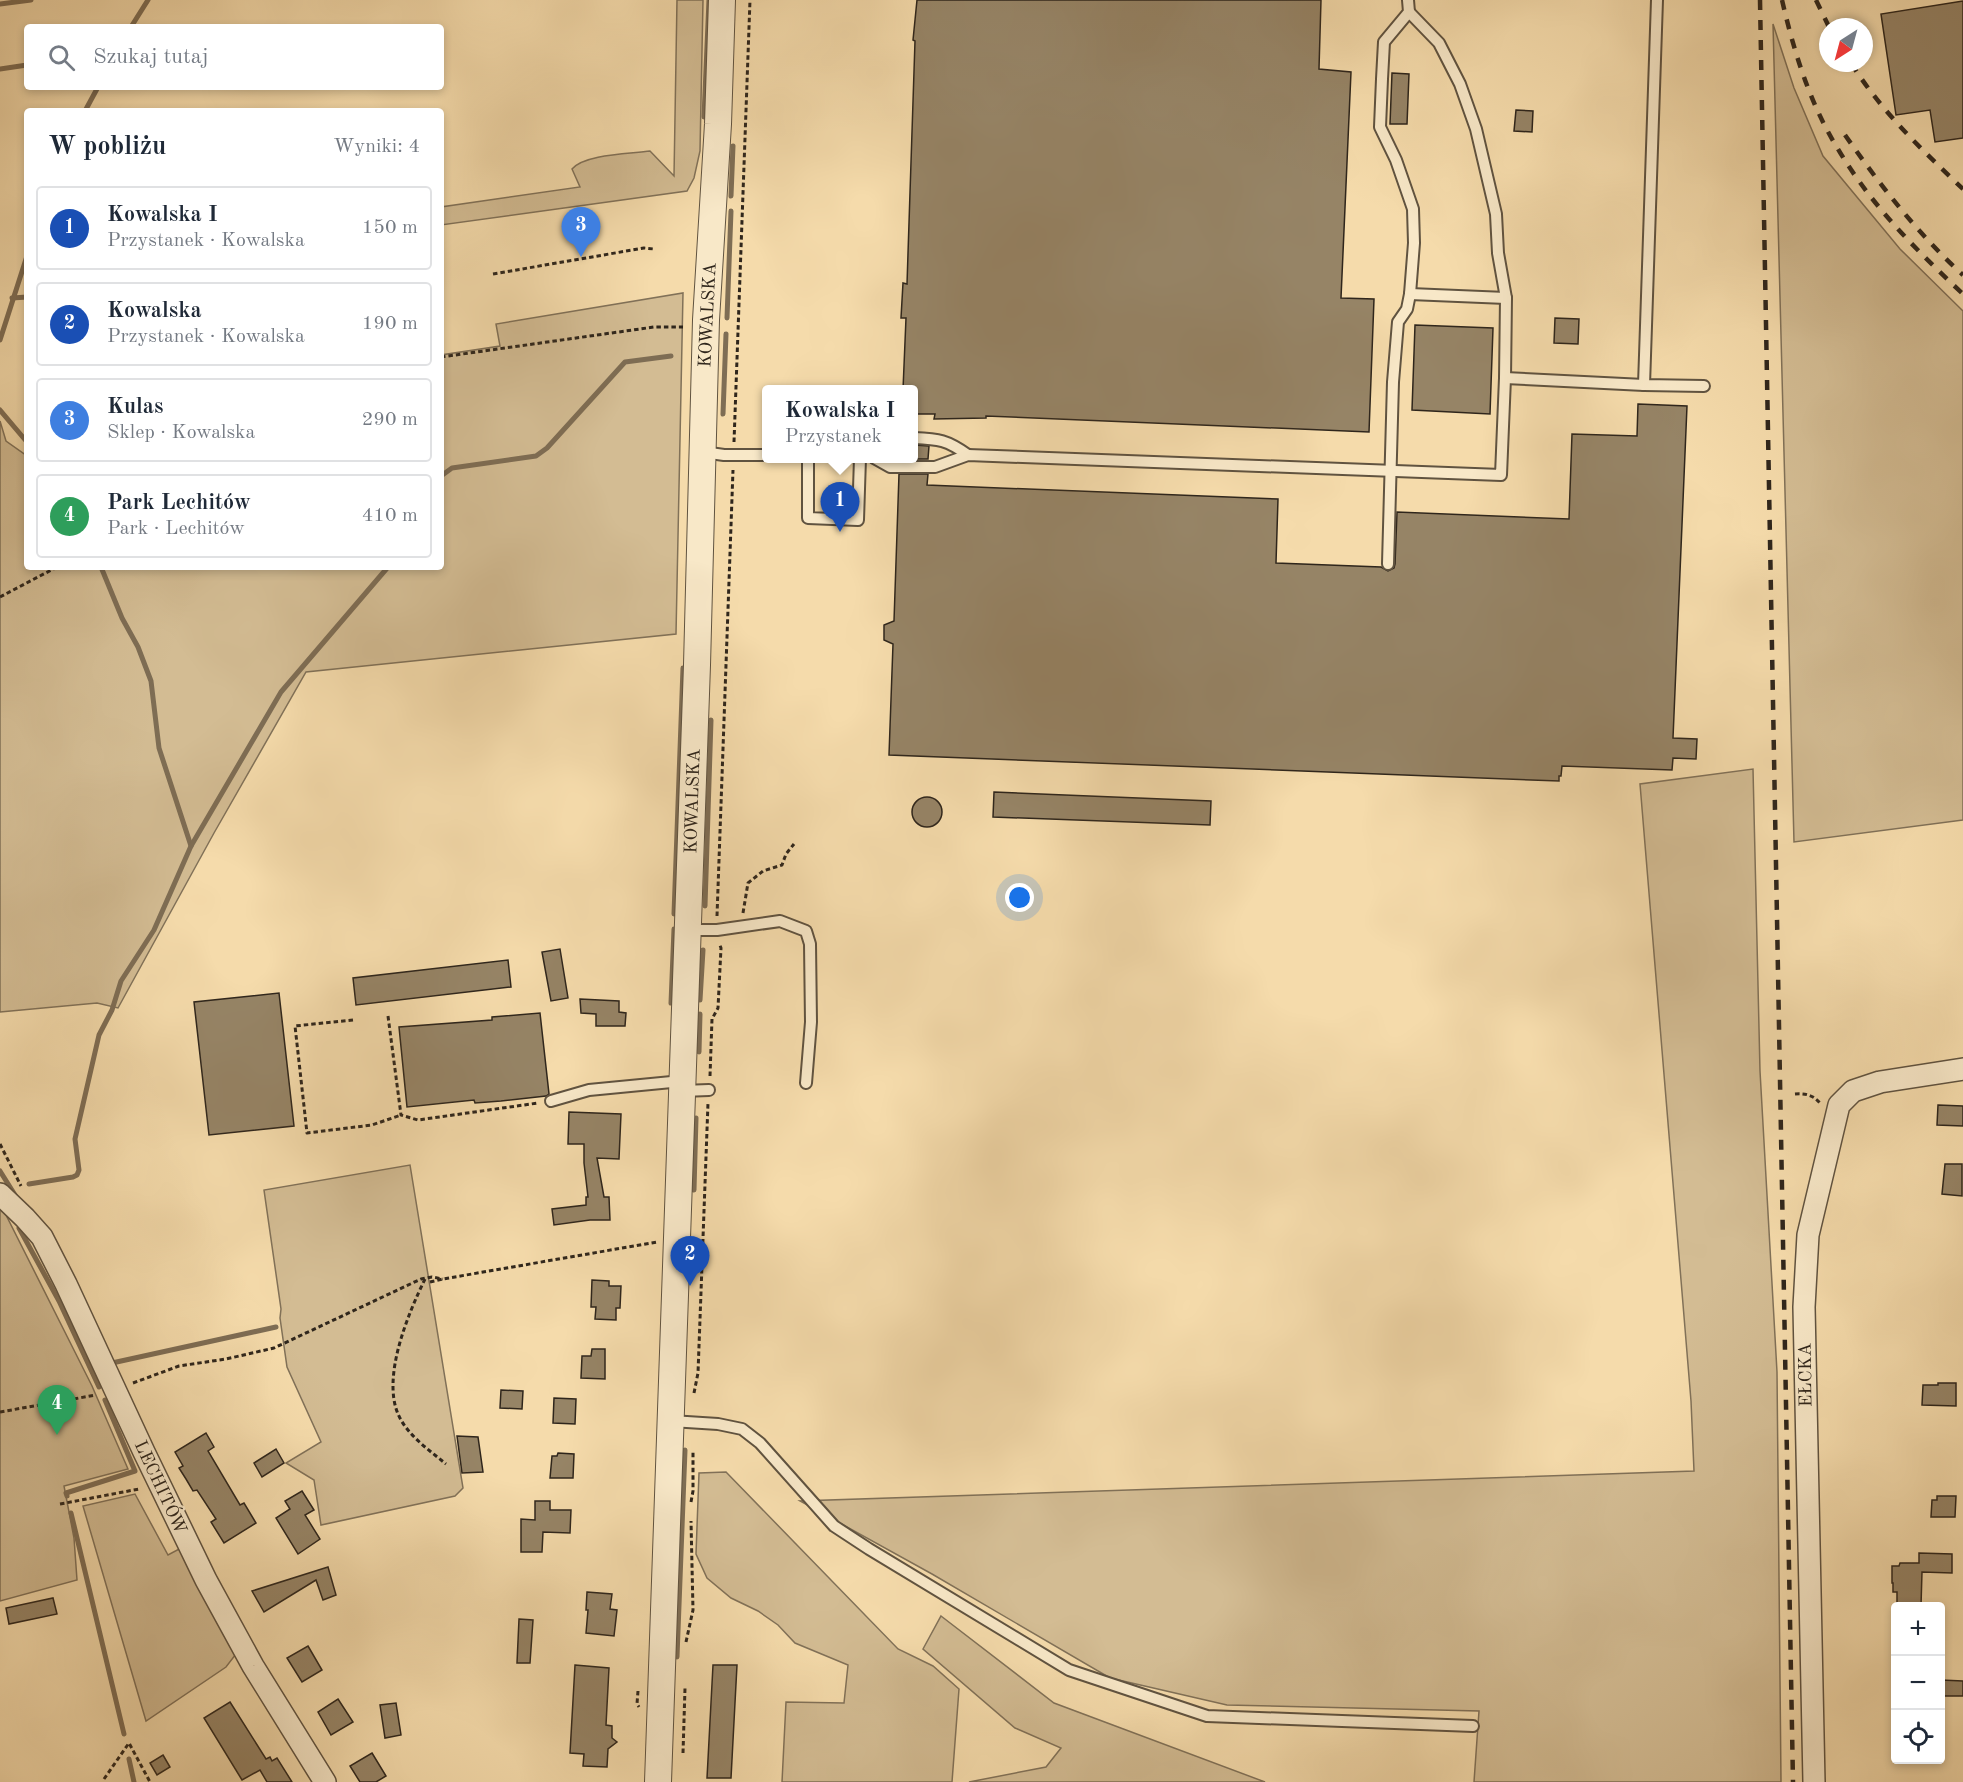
<!DOCTYPE html>
<html lang="pl">
<meta charset="utf-8">
<style>
:root{--surface:#fff;--page:#f2f2f3;--text:#1f2937;--muted:#747a83;--line:#e0e1e3;--accent:#0b8043}
body{margin:0;font-family:"Old Standard TT",serif;background:var(--page);color:var(--text)}
.controls{position:absolute;right:18px;bottom:18px;display:grid;overflow:hidden;border-radius:6px;box-shadow:0 3px 9px #0003}
.controls button{width:54px;height:54px;display:grid;place-items:center;padding:0;border:0;border-bottom:2px solid var(--line);background:var(--surface);color:var(--text);font:30px sans-serif}
.compass{position:absolute;left:1819px;top:18px;width:54px;height:54px;border-radius:50%;background:var(--surface);box-shadow:0 3px 9px #0003;rotate:216deg}
.you{position:absolute;left:1020px;top:898px;width:21px;height:21px;margin:-15px;border:4px solid #fff;border-radius:50%;background:#1a73e8;box-shadow:0 0 0 9px #1a73e833}
.badge{display:grid;place-items:center;width:39px;height:39px;border-radius:50%;background:var(--accent);color:#fff;font-size:20px;font-weight:700}
.pin{position:absolute;translate:-50% -50px;filter:drop-shadow(0 2px 3px #0008)}
.pin::after{content:'';position:absolute;top:32px;width:21px;height:18px;background:inherit;clip-path:polygon(0 0,100% 0,50% 100%)}
.popup{position:absolute;left:762px;top:385px;width:156px;height:78px;box-sizing:border-box;display:grid;place-content:center;border-radius:6px;background:var(--surface);filter:drop-shadow(0 2px 4px #0005);font-size:20px;white-space:nowrap;color:var(--muted)}
.popup b{font-size:22px;color:var(--text)}
.popup::after{content:'';position:absolute;left:50%;top:100%;margin-left:-12px;border:12px solid transparent;border-top-color:var(--surface)}
.list{margin:0;padding:0;list-style:none}
h2{display:flex;justify-content:space-between;align-items:center;height:78px;margin:0;padding:0 24px;font-size:26px}
h2 small{font-size:20px;font-weight:400;color:var(--muted)}
.list li{display:grid;grid-template-columns:39px 1fr auto;gap:18px;align-items:center;box-sizing:border-box;height:84px;margin:0 12px 12px;padding:0 12px;border:2px solid var(--line);border-radius:6px}
.list b{display:block;font-size:22px;white-space:nowrap}
.list p{margin:0;font-size:20px;white-space:nowrap;color:var(--muted)}
.list em{font-size:20px;font-style:normal;color:var(--muted)}
.icon{flex:none;width:33px;height:33px;fill:none;stroke:currentColor;stroke-width:2;stroke-linecap:round;stroke-linejoin:round}
.map{position:relative;flex:none;width:1963px;height:1782px;overflow:hidden}
.search{position:absolute;background:var(--surface);box-shadow:0 3px 9px #0003;left:24px;top:24px;width:420px;height:66px;display:flex;align-items:center;gap:15px;box-sizing:border-box;padding:0 21px;border-radius:6px;color:var(--muted);font-size:22px}
.panel{position:absolute;background:var(--surface);box-shadow:0 3px 9px #0003;left:24px;top:108px;width:420px;height:462px;border-radius:6px}
.map>svg:first-child{display:block}
</style>
<div class="map">
<svg width="1963" height="1782" viewBox="0 0 1963 1782">
<rect width="100%" height="100%" fill="#f5dbab"/>
<filter id="stains"><feTurbulence type="fractalNoise" baseFrequency=".00333" numOctaves="4"/><feColorMatrix values="0 0 0 0 .2 0 0 0 0 .09 0 0 0 0 .02 0 0 0 .5 -.17"/></filter>
<radialGradient id="worn" r=".72"><stop offset=".6" stop-color="#630" stop-opacity="0"/><stop offset="1" stop-color="#630" stop-opacity=".3"/></radialGradient>
<g fill="#d3bc93" stroke="#817158" stroke-width="1.5">
<path d="M677 0H703L700 151 694 178 687 191 441 225V207L580 187 572 169C585 154 630 154 650 151L674 176Z"/>
<polygon points="1773,24 1794,88 1823,156 1900,249 1963,311 1963,820 1794,842"/>
<polygon points="683,293 676,634 306,672 214,833 118,1008 97,1003 0,1012 0,421 6,441 27,456 27,567 441,567 441,355 500,346 496,324"/>
<polygon points="1753,769 1760,1071 1777,1372 1781,1782 1474,1782 1479,1711 1227,1705 1110,1678 932,1574 800,1501 1694,1471 1691,1401 1640,784"/>
<polygon points="410,1165 463,1488 455,1496 321,1525 314,1480 286,1463 321,1442 287,1367 280,1318 281,1309 264,1190"/>
<polygon points="0,1203 92,1386 128,1469 64,1486 74,1538 77,1580 0,1601"/>
<polygon points="726,1472 898,1649 933,1666 959,1689 952,1782 782,1782 786,1702 844,1703 848,1665 795,1643 778,1625 758,1611 731,1598 707,1578 696,1554 699,1473"/>
<polygon points="135,1494 168,1555 181,1548 236,1654 226,1667 146,1721 83,1506"/>
<polygon points="941,1616 1054,1703 1265,1782 969,1782 1046,1767 1061,1748 1015,1728 923,1649"/>
</g>
<g fill="none" stroke-linecap="round" stroke-linejoin="round">
<g stroke="#7e6d54" stroke-width="5">
<polyline points="0,4 31,0"/>
<polyline points="131,27 148,0"/>
<polyline points="0,69 27,65"/>
<polyline points="85,111 98,87"/>
<polyline points="704,117 709,0"/>
<polyline points="731,196 733,146"/>
<polyline points="12,298 27,297"/>
<polyline points="727,318 731,211"/>
<polyline points="0,340 27,256"/>
<polyline points="0,410 27,442"/>
<polyline points="723,414 726,334"/>
<polyline points="441,476 452,468 536,456 547,448 625,362 671,356"/>
<polyline points="101,567 122,618 138,647 151,681 159,748 191,846"/>
<polyline points="705,906 711,720"/>
<polyline points="674,914 683,668"/>
<polyline points="700,1000 703,950"/>
<polyline points="671,1003 674,929"/>
<polyline points="699,1052 700,1014"/>
<polyline points="0,1171 15,1195"/>
<polyline points="29,1184 73,1177 77,1175 79,1170 75,1139 99,1035 112,1010 121,981 154,930 191,846 281,692 388,567"/>
<polyline points="694,1190 696,1118"/>
<polyline points="19,1228 59,1301 99,1387"/>
<polyline points="112,1363 276,1327"/>
<polyline points="67,1496 66,1493 135,1471 105,1400"/>
<polyline points="71,1513 124,1734"/>
<polyline points="677,1657 685,1450"/>
<polyline points="129,1759 134,1782"/>
</g>
</g>
<g fill="#968466" stroke="#2f261c" stroke-width="1.5">
<polygon points="917,0 1321,0 1319,69 1351,72 1341,298 1374,299 1369,432 986,416 986,418 934,419 935,414 914,414 914,390 903,390 906,318 901,318 903,283 907,284 915,41 913,40"/>
<polygon points="1963,1 1963,138 1935,142 1930,110 1896,115 1881,14"/>
<polygon points="1392,73 1409,74 1407,124 1390,124"/>
<polygon points="1516,110 1533,111 1532,132 1514,131"/>
<polygon points="1555,318 1579,319 1578,344 1554,343"/>
<polygon points="1415,325 1493,328 1490,414 1412,410"/>
<polygon points="1638,404 1687,406 1673,738 1697,739 1696,759 1673,758 1672,770 1562,766 1561,776 1559,776 1559,781 889,755 893,644 884,640 884,625 894,621 899,474 928,474 927,485 1278,499 1276,563 1381,567 1388,571 1394,568 1395,564 1397,512 1569,519 1572,434 1637,436"/>
<polygon points="914,445 929,446 928,459 900,459 914,459"/>
<polygon points="994,792 1211,801 1210,825 993,817"/>
<circle cx="927" cy="812" r="15"/>
<polygon points="560,949 568,998 551,1001 542,952"/>
<polygon points="508,960 511,987 356,1005 353,978"/>
<polygon points="279,993 294,1126 209,1135 194,1002"/>
<polygon points="580,999 619,1001 619,1012 626,1013 625,1026 596,1026 596,1014 581,1013"/>
<polygon points="540,1013 549,1094 546,1096 501,1101 475,1103 474,1100 407,1107 399,1027 492,1020 492,1017"/>
<polygon points="1938,1105 1963,1106 1963,1126 1937,1125"/>
<polygon points="569,1112 621,1114 619,1159 597,1158 604,1197 609,1197 610,1220 590,1220 554,1225 552,1209 586,1205 586,1197 588,1197 584,1163 584,1144 568,1144"/>
<polygon points="1945,1164 1962,1164 1962,1196 1942,1194"/>
<polygon points="592,1280 609,1281 609,1286 621,1286 620,1308 616,1308 616,1320 595,1319 596,1307 591,1307"/>
<polygon points="592,1349 605,1349 605,1379 581,1378 582,1356 591,1356"/>
<polygon points="1938,1383 1956,1383 1956,1406 1922,1405 1923,1385 1938,1385"/>
<polygon points="501,1390 523,1391 522,1409 500,1408"/>
<polygon points="554,1398 576,1399 575,1424 553,1423"/>
<polygon points="206,1433 214,1447 208,1451 240,1505 244,1503 256,1523 224,1543 211,1522 216,1519 197,1490 193,1491 186,1479 179,1468 183,1466 175,1452"/>
<polygon points="457,1436 478,1437 483,1472 462,1473"/>
<polygon points="276,1449 284,1463 262,1477 254,1463"/>
<polygon points="558,1453 574,1454 573,1478 550,1478 552,1456 557,1456"/>
<polygon points="302,1491 314,1510 305,1515 320,1539 298,1554 276,1518 290,1509 285,1501"/>
<polygon points="1937,1496 1956,1496 1955,1517 1931,1517 1932,1500 1937,1500"/>
<polygon points="535,1501 550,1501 550,1510 571,1510 570,1533 543,1532 542,1552 521,1552 521,1519 535,1520"/>
<polygon points="1919,1553 1952,1554 1952,1573 1922,1572 1921,1606 1897,1606 1897,1592 1893,1592 1893,1583 1892,1583 1892,1566 1899,1566 1900,1563 1919,1563"/>
<polygon points="328,1567 336,1595 323,1600 316,1580 264,1612 252,1591"/>
<polygon points="587,1592 612,1594 610,1609 617,1610 614,1636 586,1633 588,1610 586,1610"/>
<polygon points="53,1598 57,1614 9,1624 6,1608"/>
<polygon points="519,1619 533,1620 530,1663 517,1663"/>
<polygon points="308,1646 322,1670 302,1682 287,1658"/>
<polygon points="575,1665 609,1668 606,1725 612,1726 612,1738 617,1742 608,1749 607,1767 583,1766 584,1754 570,1753"/>
<polygon points="713,1665 737,1665 731,1778 707,1778"/>
<polygon points="1941,1680 1963,1681 1963,1696 1941,1696"/>
<polygon points="338,1699 353,1722 331,1735 318,1712"/>
<polygon points="230,1702 266,1759 270,1757 272,1761 277,1758 292,1782 267,1782 260,1770 242,1780 204,1718"/>
<polygon points="396,1703 401,1735 385,1738 380,1705"/>
<polygon points="372,1753 386,1776 376,1782 360,1782 350,1766"/>
<polygon points="163,1755 170,1767 157,1775 150,1763"/>
</g>
<g fill="none" stroke-linecap="round" stroke-linejoin="round">
<g stroke="#605340" stroke-width="14">
<g id="service">
<polyline points="1410,294 1506,298"/>
<polyline points="1505,378 1644,385 1704,386"/>
<polyline points="1644,385 1657,0"/>
<path d="M914 438C939 439 947 440 968 455"/>
<polyline points="703,452 724,455 766,455"/>
<polyline points="808,458 808,518 858,520 860,458"/>
<polyline points="874,458 890,467 935,467 968,455 1501,475 1505,378 1506,298 1498,253 1496,214 1476,129 1460,84 1439,43 1409,12"/>
<polyline points="1388,564 1393,382 1398,322 1407,309 1410,294 1414,243 1413,209 1396,160 1380,127 1382,79 1384,42 1409,12 1408,0"/>
<polyline points="688,930 717,930 780,921 806,931 810,944 811,1022 806,1083"/>
<polyline points="682,1091 709,1090"/>
<polyline points="551,1101 589,1090 682,1081"/>
<polyline points="671,1421 718,1424 742,1429 760,1443 834,1526 869,1549 1069,1670 1207,1716 1473,1726"/>
</g>
</g>
<g stroke="#605340" stroke-width="24">
<g id="minor">
<polyline points="0,1194 25,1218 42,1237 66,1284 144,1452 206,1580 253,1666 325,1782"/>
<polyline points="1814,1782 1804,1307 1808,1235 1839,1105 1853,1091 1880,1082 1963,1069"/>
</g>
</g>
<g stroke="#605340" stroke-width="28">
<polyline id="tertiary" points="658,1782 697,665 706,320 718,124 722,0"/>
</g>
<g stroke="#2f261c" stroke-width="3" stroke-dasharray="4.5 3" stroke-linecap="butt">
<polyline points="493,274 644,248 654,249"/>
<polyline points="441,357 654,327 683,327"/>
<polyline points="734,442 750,0"/>
<polyline points="0,597 57,567"/>
<polyline points="743,913 748,883 763,871 782,865 786,854 794,844"/>
<polyline points="717,916 733,470"/>
<polyline points="388,1016 401,1115 418,1120 538,1103"/>
<polyline points="353,1020 295,1026 307,1133 372,1125 401,1115"/>
<polyline points="710,1076 712,1019 718,1008 721,948 719,943"/>
<path d="M1795 1094C1805 1093 1813 1095 1820 1103"/>
<polyline points="0,1144 21,1186"/>
<path d="M425 1279C408 1314 382 1376 398 1414 407 1435 429 1450 446 1464"/>
<polyline points="430,1282 443,1279 657,1242"/>
<polyline points="133,1383 179,1366 226,1359 274,1348 421,1279 432,1277 443,1279"/>
<polyline points="694,1393 698,1373 708,1103"/>
<polyline points="0,1412 96,1395"/>
<polyline points="691,1502 693,1491 693,1452"/>
<polyline points="60,1504 139,1489"/>
<polyline points="686,1642 693,1610 691,1521"/>
<polyline points="638,1691 637,1704 639,1707"/>
<polyline points="683,1753 685,1688"/>
<polyline points="104,1779 129,1743 150,1782"/>
</g>
<use href="#service" stroke="#f8e8c8" stroke-width="10"/>
<use href="#minor" stroke="#f8e8c8" stroke-width="21"/>
<use href="#tertiary" stroke="#f8e8c8" stroke-width="26"/>
<g stroke="#2f261c" stroke-width="4.5" stroke-dasharray="10 10" stroke-linecap="butt">
<polyline points="1760,0 1793,1782"/>
<path d="M1782 0C1794 52 1810 104 1838 149 1871 205 1916 250 1963 294"/>
<polyline points="1816,0 1829,27"/>
<path d="M1851 63C1881 111 1922 150 1963 189"/>
<path d="M1845 135C1880 185 1918 234 1963 275"/>
</g>
</g>
<g text-anchor="middle" stroke-width="4.5" stroke-linejoin="round" paint-order="stroke">
<g font-size="18" fill="#2f261c" stroke="#f8e8c8">
<text transform="translate(707 315) rotate(-87)" y="6">KOWALSKA</text>
<text transform="translate(692 801) rotate(-88)" y="6">KOWALSKA</text>
<text transform="translate(1805 1375) rotate(-91)" y="6">EŁCKA</text>
<text transform="translate(161 1487) rotate(65)" y="6">LECHITÓW</text>
</g>
</g>
<rect width="100%" height="100%" filter="url(#stains)"/>
<rect width="100%" height="100%" fill="url(#worn)"/>
</svg>
<div class="controls">
<button>+</button>
<button>−</button>
<button><svg class="icon" aria-label="locate" viewBox="0 0 24 24"><circle cx="12" cy="12" r="6"/><path d="M12 2v4M12 18v4M2 12h4M18 12h4"/></svg></button>
</div>
<svg class="compass" viewBox="-18 -18 36 36"><path d="M0-13l5 13h-10z" fill="#e53935"/><path d="M0 13l5-13h-10z" fill="#747a83"/></svg>
<div class="you"></div>
<div class="pin badge" style="left:840px;top:532px;background:#1a4fb4">1</div>
<div class="popup"><b>Kowalska I</b>Przystanek</div>
<div class="pin badge" style="left:690px;top:1286px;background:#1a4fb4">2</div>
<div class="pin badge" style="left:581px;top:257px;background:#3f7fe0">3</div>
<div class="pin badge" style="left:57px;top:1435px;background:#2e9e5b">4</div>
<div class="search"><svg class="icon" aria-label="search" viewBox="0 0 24 24"><circle cx="10" cy="10" r="6"/><path d="M15 15l6 6"/></svg>Szukaj tutaj</div>
<section class="panel">
<h2>W pobliżu<small>Wyniki: 4</small></h2>
<ul class="list">
<li><span class="badge" style="background:#1a4fb4">1</span><div><b>Kowalska I</b><p>Przystanek · Kowalska</p></div><em>150 m</em></li>
<li><span class="badge" style="background:#1a4fb4">2</span><div><b>Kowalska</b><p>Przystanek · Kowalska</p></div><em>190 m</em></li>
<li><span class="badge" style="background:#3f7fe0">3</span><div><b>Kulas</b><p>Sklep · Kowalska</p></div><em>290 m</em></li>
<li><span class="badge" style="background:#2e9e5b">4</span><div><b>Park Lechitów</b><p>Park · Lechitów</p></div><em>410 m</em></li>
</ul>
</section>
</div>
